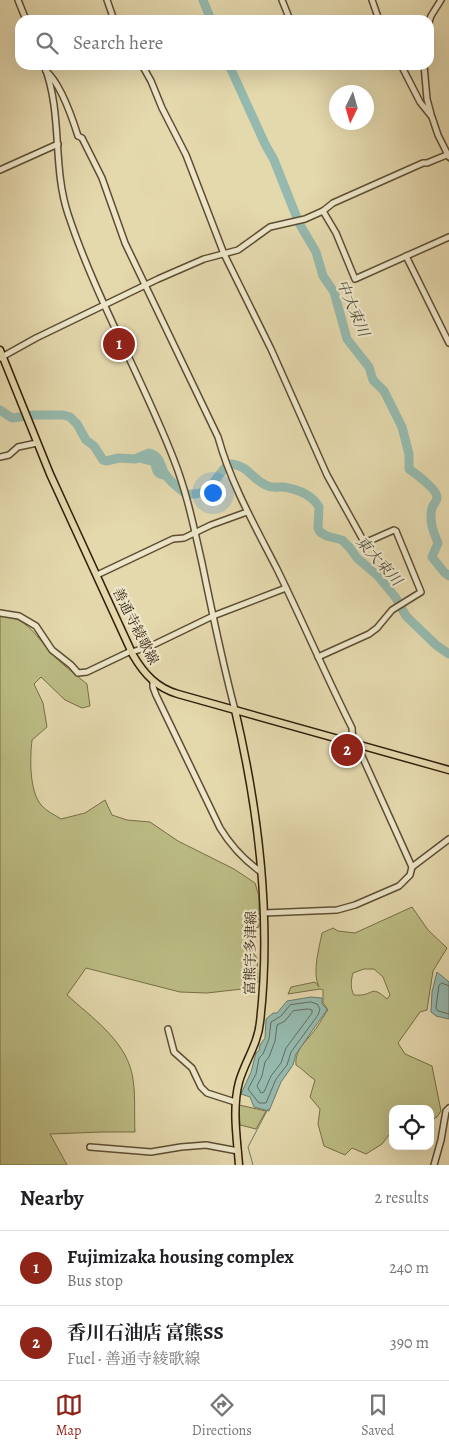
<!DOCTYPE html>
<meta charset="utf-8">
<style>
:root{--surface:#fff;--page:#f6f6f6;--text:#202124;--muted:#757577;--line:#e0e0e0;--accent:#8f2418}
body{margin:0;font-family:Alegreya,"Noto Serif JP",serif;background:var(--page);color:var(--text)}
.controls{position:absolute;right:15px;bottom:15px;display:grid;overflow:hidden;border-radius:10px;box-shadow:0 5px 20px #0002}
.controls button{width:45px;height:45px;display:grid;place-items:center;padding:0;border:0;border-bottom:1px solid var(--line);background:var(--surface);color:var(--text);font:25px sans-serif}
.compass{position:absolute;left:329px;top:85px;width:45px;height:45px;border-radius:50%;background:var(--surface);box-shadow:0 5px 20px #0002;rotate:185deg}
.you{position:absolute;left:212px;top:492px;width:18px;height:18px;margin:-12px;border:4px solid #fff;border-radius:50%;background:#1a73e8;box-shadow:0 0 0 8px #1a73e833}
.badge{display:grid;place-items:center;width:32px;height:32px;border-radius:50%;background:var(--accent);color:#fff;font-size:16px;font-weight:700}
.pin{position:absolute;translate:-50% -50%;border:2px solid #fff;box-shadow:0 1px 5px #0006}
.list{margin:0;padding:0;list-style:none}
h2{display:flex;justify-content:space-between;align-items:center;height:65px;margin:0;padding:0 20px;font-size:21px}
h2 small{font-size:16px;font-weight:400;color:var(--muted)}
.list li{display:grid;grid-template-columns:32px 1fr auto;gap:15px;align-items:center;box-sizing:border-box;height:75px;padding:0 20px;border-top:1px solid var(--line)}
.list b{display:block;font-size:19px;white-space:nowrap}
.list p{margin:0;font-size:16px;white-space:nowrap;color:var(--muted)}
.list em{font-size:16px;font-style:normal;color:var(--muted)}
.icon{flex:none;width:28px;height:28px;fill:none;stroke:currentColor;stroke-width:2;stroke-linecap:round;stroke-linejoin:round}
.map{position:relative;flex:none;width:449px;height:1165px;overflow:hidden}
.search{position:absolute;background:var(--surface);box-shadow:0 5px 20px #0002;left:15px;right:15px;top:15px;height:55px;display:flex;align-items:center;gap:12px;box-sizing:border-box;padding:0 18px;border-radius:15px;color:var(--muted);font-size:19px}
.sheet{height:215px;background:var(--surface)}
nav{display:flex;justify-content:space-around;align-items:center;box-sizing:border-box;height:70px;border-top:1px solid var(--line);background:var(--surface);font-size:14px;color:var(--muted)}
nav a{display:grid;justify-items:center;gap:2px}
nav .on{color:var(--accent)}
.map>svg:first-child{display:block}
</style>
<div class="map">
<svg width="449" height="1165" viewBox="0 0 449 1165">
<rect width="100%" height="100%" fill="#e4d8ad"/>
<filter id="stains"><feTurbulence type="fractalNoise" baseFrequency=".004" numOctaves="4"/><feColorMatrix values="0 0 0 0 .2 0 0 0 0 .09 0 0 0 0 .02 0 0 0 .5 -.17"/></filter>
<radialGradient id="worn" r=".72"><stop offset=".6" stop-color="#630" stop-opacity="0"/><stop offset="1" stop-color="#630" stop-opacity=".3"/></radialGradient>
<g fill="#bcbc84" stroke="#776e46" fill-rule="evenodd">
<path d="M0 615C28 617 37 638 54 656 64 666 76 675 87 684L90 706 82 708 65 700 41 677 34 684 43 703 47 727 32 740C30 758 29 790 41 805 46 811 55 815 61 819L85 813 105 800 112 815 127 820 150 822 178 841 234 869 255 883 259 896V927L248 930 247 944 257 958 258 982 251 988 207 993 180 992 86 968 67 995C91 1017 125 1040 132 1074 136 1091 134 1115 135 1132H102L50 1134 67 1165H0Z"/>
<path d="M412 907 428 930 447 948 433 971 427 1010 420 1012 398 1043 405 1054 432 1066 441 1111 437 1117 430 1121V1109H393V1136L389 1135 382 1144 366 1154 352 1148 345 1155 324 1146 318 1124 320 1109 310 1097 315 1080C307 1075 303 1069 296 1065 294 1049 309 1039 317 1027 321 1021 324 1015 328 1010L323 1003V990L320 989 288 994 291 987 315 982 319 987C312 972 319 949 322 933L333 928 338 931 355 933ZM364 969H374L383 977 390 995 387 999C369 983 375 997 354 995 350 988 351 980 353 973Z"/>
<polygon points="239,1105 266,1111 256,1129 240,1125"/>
</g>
<g fill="#95b9ae" stroke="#6d7b6c">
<polygon points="437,972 449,982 449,1019 436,1016 431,1012 432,992"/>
<polygon points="311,997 322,998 322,1004 327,1009 326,1011 296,1054 293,1065 281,1082 269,1111 254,1107 250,1097 241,1094 251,1072 256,1053 259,1051 260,1045 265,1038 266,1019 273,1013 277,1013 287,1001"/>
</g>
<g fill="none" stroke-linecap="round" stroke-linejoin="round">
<g stroke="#646c5c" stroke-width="1">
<polyline points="449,986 442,983 439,985 436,1008 438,1011 449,1014"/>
<polygon points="311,1002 317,1004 320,1009 318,1015 291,1052 287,1065 276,1079 266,1103 259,1103 248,1089 256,1074 259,1058 263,1054 269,1039 271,1022 281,1016 290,1005"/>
<polygon points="309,1009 312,1010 312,1013 286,1048 281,1063 271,1076 264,1092 261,1093 257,1086 262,1076 265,1062 269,1057 275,1041 277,1025 285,1021 293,1011"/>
</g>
<g stroke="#6d7b6c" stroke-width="1">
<polyline points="447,158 449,162"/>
<polyline points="253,1165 248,1147 268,1109"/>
</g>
<g stroke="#95b9ae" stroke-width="9">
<polyline points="203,0 211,20"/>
<path d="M229 65 265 144 274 160 299 223 316 252 323 276 334 292 347 339 369 367 373 380 384 391 402 427 409 454V469C416 474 436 488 437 497 437 502 433 504 432 508 429 521 433 531 438 543L432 557 444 572 449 576"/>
<path d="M0 410 12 418 33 415H63L70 417 77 424 86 440 94 446 103 460 106 461 119 458 135 459 149 453C161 456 160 465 165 474 170 482 180 489 186 494 215 498 217 467 232 464 249 466 253 481 268 486 272 488 278 487 283 487 297 489 312 495 319 507L318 528 320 532 327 536 342 540 350 548 357 558 377 575 396 598 406 616 436 645 449 654"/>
<path d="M139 458 155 462C156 469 156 475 166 475"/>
</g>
<g stroke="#5e4d32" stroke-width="8">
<g id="minor">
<polyline points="18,0 26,20"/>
<polyline points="107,0 114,20"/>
<polyline points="282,0 290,20"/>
<polyline points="372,0 379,20"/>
<polyline points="429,22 431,16 441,0"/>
<path d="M44 65C63 113 52 166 68 214 96 299 142 377 174 460 187 493 194 528 202 563 212 612 222 661 235 710"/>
<polyline points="142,65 151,81 162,108 186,155 224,254 271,349 327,475 363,540 369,541 394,530 396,531 421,592 392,610 377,628 369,634 318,657"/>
<polyline points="401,65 420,102 432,117 438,135 449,157"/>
<polyline points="424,65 427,99 431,114"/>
<path d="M46 71C61 84 72 117 78 136L82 138 102 178 125 243 218 437C231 484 255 526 277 569 303 622 326 676 352 728L353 744"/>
<polyline points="0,170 58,144"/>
<polyline points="323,211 336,233 355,279 449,237"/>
<polyline points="406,256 449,343"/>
<polyline points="0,358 36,338 158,279 204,259 238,250 270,227 305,219 323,211 333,203 423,163 427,163 449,154"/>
<polyline points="0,457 9,455 18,447 37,443"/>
<polyline points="97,575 173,539 184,538 211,525 247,512"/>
<polyline points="0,613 19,616 36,626 52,650 71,665 78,673 87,672 131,651"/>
<polyline points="132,652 153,645 213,616 286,588"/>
<path d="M153 681V687L156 695 220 828C231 846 244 860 261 872"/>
<polyline points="412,867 449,839"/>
<polyline points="264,913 337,910 355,905 399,886 410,875 412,867 357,745"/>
<polyline points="168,1029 174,1052 192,1068 201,1087 207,1093 235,1102"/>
<polyline points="90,1147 151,1152 181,1147 206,1145 238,1151"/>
<polyline points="434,1165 441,1140 446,1111 449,1108"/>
</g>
</g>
<g stroke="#321f09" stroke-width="9">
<g id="major">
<path d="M0 350 50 474 133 655C144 674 157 688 178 694L449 770"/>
<path d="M235 710C259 812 272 917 260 1022 258 1044 245 1061 239 1082 232 1109 237 1138 239 1165"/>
</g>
</g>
<use href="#minor" stroke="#ede6ca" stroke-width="5"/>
<use href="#major" stroke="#e4d8ad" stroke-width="6"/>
</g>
<g text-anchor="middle" stroke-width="4.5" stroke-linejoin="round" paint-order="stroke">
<g font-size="14" fill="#321f09" stroke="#ede6ca">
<text transform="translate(136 626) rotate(63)" y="5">善通寺綾歌線</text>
<text transform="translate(250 953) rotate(-89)" y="5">富熊宇多津線</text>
</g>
<g font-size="15" font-style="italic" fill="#504d3b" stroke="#ede6ca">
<text transform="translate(353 308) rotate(67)" y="5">中大束川</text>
<text transform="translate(379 561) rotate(48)" y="5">東大束川</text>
</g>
</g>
<rect width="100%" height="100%" filter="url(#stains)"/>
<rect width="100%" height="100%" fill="url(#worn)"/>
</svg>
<div class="controls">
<button><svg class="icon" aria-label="locate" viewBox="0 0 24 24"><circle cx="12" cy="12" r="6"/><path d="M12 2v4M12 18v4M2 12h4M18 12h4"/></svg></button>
</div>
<svg class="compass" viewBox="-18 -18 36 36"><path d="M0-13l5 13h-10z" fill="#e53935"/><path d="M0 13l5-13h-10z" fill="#757577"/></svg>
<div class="you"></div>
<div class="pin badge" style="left:119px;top:344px">1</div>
<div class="pin badge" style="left:347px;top:750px">2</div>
<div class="search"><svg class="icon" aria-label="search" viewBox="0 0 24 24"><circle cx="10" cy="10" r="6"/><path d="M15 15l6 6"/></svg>Search here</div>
</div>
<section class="sheet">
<h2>Nearby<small>2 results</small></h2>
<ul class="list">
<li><span class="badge">1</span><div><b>Fujimizaka housing complex</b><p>Bus stop</p></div><em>240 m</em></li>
<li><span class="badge">2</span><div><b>香川石油店 富熊SS</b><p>Fuel · 善通寺綾歌線</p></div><em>390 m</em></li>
</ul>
</section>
<nav>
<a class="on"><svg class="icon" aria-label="map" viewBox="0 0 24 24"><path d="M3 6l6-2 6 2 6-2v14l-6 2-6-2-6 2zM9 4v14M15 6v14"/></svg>Map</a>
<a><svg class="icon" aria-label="directions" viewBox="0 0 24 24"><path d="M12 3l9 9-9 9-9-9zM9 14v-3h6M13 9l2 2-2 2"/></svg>Directions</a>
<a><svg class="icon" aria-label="saved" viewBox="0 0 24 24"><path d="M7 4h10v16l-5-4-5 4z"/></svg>Saved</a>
</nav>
